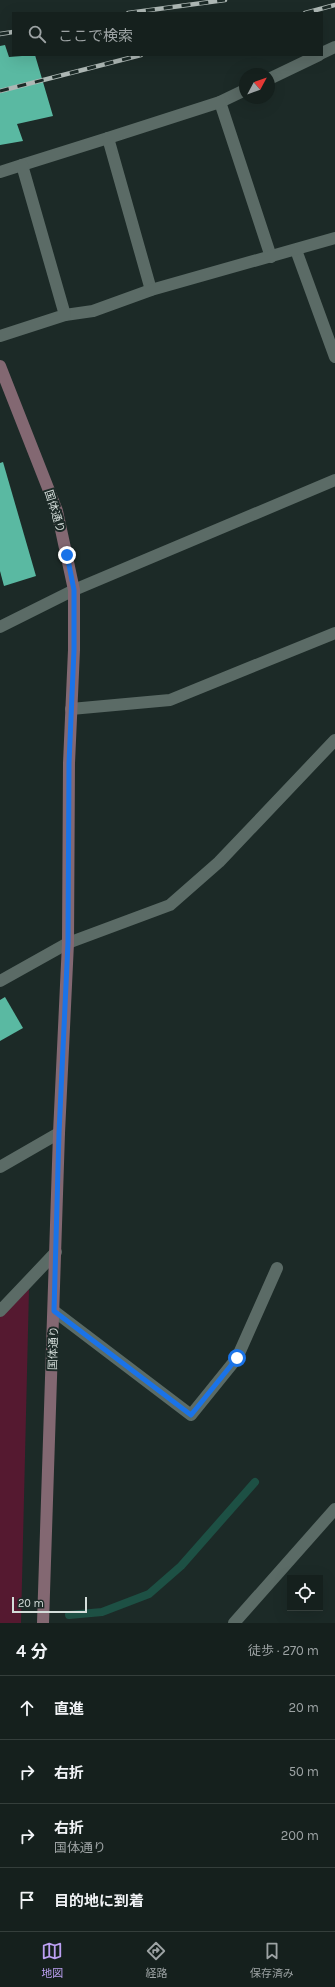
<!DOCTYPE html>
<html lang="ja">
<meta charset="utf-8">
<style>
:root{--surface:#15201d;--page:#1e2826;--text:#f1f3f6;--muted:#9da3a4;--line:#343e3b;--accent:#bca0f2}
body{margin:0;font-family:Karla,"Noto Sans JP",sans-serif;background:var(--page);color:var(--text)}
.controls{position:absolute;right:12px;bottom:12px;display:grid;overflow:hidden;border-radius:0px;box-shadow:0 4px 16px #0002}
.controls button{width:36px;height:36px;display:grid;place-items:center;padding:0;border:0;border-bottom:1px solid var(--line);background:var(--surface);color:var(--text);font:20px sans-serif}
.compass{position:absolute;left:239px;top:68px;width:36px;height:36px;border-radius:50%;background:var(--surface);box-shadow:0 4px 16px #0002;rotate:49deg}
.scale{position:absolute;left:12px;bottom:10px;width:75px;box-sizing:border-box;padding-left:4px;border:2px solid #d4ddda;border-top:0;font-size:11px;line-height:14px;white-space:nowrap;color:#d4ddda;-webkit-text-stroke:3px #1c2a27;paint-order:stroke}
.stop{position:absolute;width:12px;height:12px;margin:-9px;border:3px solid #1a73e8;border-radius:50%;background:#fff}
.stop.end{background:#1a73e8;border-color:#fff;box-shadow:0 1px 4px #0008}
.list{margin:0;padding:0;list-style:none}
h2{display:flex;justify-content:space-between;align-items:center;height:52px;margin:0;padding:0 16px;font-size:17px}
h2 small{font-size:13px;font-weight:400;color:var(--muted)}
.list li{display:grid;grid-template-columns:26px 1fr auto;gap:12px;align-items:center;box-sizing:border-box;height:64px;padding:0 16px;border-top:1px solid var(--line)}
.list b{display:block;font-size:15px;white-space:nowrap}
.list p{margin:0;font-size:13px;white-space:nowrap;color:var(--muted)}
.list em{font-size:13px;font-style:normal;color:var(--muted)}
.icon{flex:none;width:22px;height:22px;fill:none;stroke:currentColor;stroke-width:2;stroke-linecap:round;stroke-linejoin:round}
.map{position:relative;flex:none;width:335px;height:1623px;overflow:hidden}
.search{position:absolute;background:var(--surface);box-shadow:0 4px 16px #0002;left:12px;right:12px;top:12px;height:44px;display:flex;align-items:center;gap:10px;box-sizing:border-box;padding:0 14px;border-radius:0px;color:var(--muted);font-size:15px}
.sheet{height:308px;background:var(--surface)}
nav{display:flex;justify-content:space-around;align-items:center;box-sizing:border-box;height:56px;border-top:1px solid var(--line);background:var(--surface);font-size:11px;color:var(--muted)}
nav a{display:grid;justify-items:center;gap:2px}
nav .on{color:var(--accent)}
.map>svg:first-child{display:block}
</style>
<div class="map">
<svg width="335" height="1623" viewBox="0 0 335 1623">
<rect width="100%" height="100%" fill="#1c2a27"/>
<polygon fill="#551930" points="29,1289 21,1623 0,1623 0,1317"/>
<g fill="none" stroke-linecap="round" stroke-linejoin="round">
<polyline stroke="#1d5044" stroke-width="8" points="69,1615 102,1612 149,1594 181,1566 255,1482"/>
</g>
<g fill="#5ab9a2">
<polygon points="5,45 9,57 35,55 53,116 17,124 23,141 0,145 0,46"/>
<polygon points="3,462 36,576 4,586 0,571 0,463"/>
<polygon points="5,997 23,1028 0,1041 0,1000"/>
</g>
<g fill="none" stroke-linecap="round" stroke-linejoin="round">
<g stroke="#5b6b66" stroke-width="12">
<polyline points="322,53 335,47"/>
<polyline points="269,79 319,55"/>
<polyline points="220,102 271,257"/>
<polyline points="22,165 108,138"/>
<polyline points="296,250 335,357"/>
<polyline points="151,290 108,138 220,102 245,90"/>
<polyline points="65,315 93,311 151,290 335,238"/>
<polyline points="0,627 74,590 335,480"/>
<polyline points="71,709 170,700 335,633"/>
<polyline points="0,981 68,943 170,905 219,862 335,740"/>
<polyline points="0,1167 59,1133"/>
<polyline points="0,1311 56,1252"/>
<polyline points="54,1311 191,1415 237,1358 277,1268"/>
<polyline points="234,1623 335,1509"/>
</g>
<polyline stroke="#5b6b66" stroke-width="12" points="0,172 22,165 65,315 0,336"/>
<polyline stroke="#836872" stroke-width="12" points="0,366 57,511 74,590 74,650 69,763 68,943 59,1133 43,1623"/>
<g stroke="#adb7b4" stroke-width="4.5">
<g id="rail">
<polyline points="128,13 225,0"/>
<polyline points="305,13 335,5"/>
<polyline points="0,34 13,32"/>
<polyline points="0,91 141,55"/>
</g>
</g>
<use href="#rail" stroke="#1c2a27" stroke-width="3" stroke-dasharray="9" stroke-linecap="butt"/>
</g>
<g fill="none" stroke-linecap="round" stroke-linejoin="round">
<polyline stroke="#1a73e8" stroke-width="5" points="67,555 74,590 74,650 69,763 68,943 59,1133 54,1311 191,1415 237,1358"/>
</g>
<g text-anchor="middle" stroke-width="4" stroke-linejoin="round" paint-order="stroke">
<g font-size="11" fill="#d4ddda" stroke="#1c2a27">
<text transform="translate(55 511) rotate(73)" y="4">国体通り</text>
<text transform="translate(53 1348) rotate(-88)" y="4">国体通り</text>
</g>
</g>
</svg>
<div class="controls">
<button><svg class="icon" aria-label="locate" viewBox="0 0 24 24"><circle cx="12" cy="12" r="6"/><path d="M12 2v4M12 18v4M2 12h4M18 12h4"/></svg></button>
</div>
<svg class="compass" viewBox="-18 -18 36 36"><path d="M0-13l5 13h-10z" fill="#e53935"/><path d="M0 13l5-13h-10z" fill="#9da3a4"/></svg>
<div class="scale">20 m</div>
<div class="stop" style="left:237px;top:1358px"></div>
<div class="stop end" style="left:67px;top:555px"></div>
<div class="search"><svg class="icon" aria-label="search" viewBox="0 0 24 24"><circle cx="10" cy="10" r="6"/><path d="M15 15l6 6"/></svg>ここで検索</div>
</div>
<section class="sheet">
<h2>4 分<small>徒歩 · 270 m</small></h2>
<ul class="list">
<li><svg class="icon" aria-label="ahead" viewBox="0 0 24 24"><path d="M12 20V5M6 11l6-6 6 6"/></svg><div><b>直進</b></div><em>20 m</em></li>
<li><svg class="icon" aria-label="right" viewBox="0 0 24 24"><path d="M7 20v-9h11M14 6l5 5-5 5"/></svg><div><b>右折</b></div><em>50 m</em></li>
<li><svg class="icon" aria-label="right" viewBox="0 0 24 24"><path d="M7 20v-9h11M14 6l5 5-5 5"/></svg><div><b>右折</b><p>国体通り</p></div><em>200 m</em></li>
<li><svg class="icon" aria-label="arrive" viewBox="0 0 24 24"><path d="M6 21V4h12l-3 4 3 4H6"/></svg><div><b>目的地に到着</b></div></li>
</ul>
</section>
<nav>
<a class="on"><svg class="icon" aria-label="map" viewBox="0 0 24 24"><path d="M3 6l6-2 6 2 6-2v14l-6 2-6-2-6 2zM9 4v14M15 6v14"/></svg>地図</a>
<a><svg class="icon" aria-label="directions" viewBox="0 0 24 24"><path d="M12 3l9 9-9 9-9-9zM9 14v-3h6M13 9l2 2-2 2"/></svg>経路</a>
<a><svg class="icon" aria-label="saved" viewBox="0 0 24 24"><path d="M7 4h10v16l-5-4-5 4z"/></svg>保存済み</a>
</nav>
